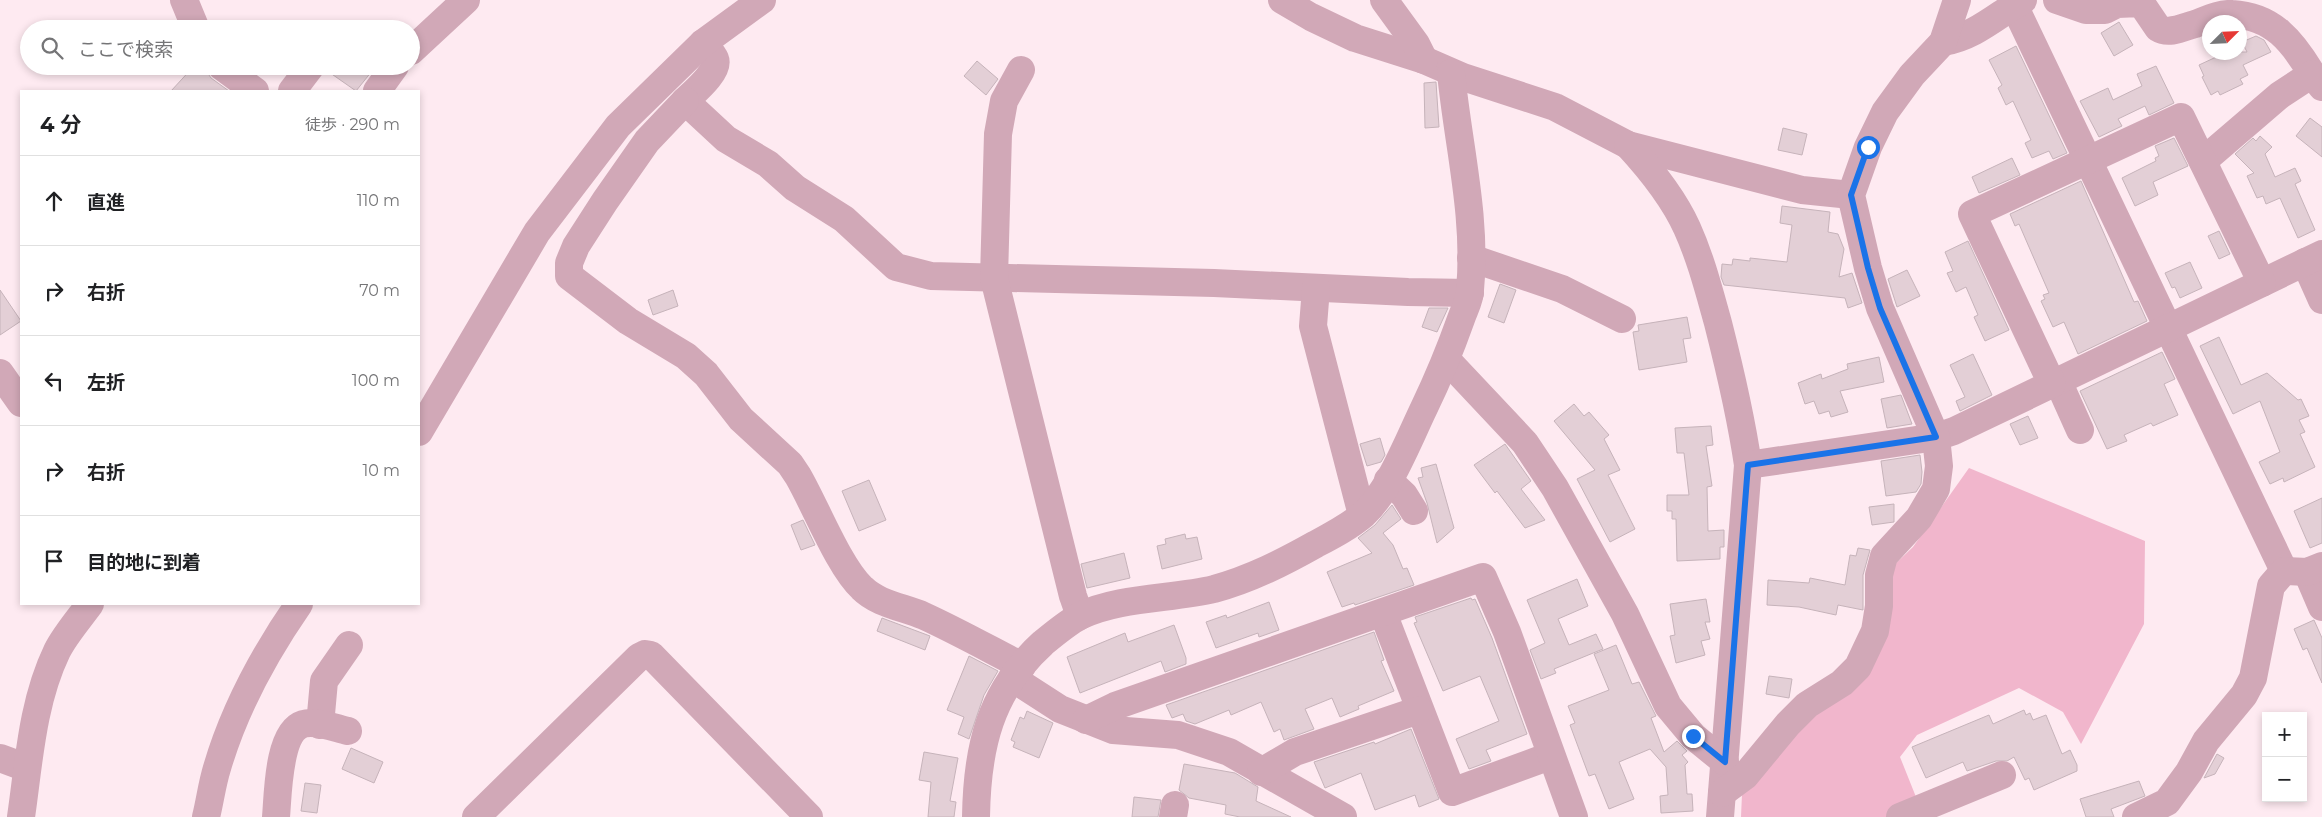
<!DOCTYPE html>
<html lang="ja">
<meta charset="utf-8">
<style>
:root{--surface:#fff;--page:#f6f6f6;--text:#202124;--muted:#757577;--line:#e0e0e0}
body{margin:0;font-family:Montserrat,"Noto Sans JP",sans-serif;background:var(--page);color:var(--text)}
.controls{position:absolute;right:15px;bottom:15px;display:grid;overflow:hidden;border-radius:0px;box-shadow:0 2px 8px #0003}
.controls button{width:45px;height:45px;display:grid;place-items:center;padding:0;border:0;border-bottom:1px solid var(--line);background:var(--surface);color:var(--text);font:25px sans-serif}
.compass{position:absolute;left:2202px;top:15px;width:45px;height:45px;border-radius:50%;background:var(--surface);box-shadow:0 2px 8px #0003;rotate:66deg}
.stop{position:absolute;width:15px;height:15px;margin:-11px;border:4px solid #1a73e8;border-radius:50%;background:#fff}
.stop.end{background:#1a73e8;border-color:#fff;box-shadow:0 1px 5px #0008}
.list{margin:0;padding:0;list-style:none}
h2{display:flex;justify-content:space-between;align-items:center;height:65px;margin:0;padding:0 20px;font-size:21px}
h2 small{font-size:16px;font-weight:400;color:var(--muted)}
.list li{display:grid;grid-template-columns:32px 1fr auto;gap:15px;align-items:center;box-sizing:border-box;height:90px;padding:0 20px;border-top:1px solid var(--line)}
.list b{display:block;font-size:19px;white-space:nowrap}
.list em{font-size:16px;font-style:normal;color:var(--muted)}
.icon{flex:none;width:28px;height:28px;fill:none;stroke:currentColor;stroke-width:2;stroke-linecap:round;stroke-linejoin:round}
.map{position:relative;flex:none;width:2322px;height:817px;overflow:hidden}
.search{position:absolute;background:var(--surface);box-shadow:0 2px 8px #0003;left:20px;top:20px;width:400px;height:55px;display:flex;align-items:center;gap:12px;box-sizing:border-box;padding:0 18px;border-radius:28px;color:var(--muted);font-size:19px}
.panel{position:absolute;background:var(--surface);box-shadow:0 2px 8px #0003;left:20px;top:90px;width:400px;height:515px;border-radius:0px}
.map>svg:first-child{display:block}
</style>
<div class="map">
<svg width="2322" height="817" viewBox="0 0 2322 817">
<rect width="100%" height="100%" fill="#feeaf1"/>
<polygon fill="#f1b6cc" points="1969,468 2145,541 2144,624 2081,744 2063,712 2019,688 1917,735 1900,757 1924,817 1741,817 1742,794 1810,714 1853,688 1891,568 1913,547"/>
<g fill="#e3cfd6" stroke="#c6b3ba">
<polygon points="2119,22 2133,45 2114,56 2101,33"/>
<polygon points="2256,36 2264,40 2271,52 2243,65 2248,75 2240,79 2243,84 2220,95 2218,91 2211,95 2202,77 2204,76 2199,65 2227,52 2247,52 2242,42"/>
<polygon points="2016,46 2067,153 2053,159 2049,151 2032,158 2025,143 2031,140 2013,101 2006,105 1998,88 2002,85 1989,60"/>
<polygon points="977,61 998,79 986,95 964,76"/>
<polygon points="194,66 203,66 211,78 229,91 171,91"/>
<polygon points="326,66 376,66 356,91 326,70"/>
<polygon points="2156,66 2174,103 2149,115 2145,106 2118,119 2122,126 2099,137 2080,101 2108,88 2113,100 2142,86 2137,74"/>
<polygon points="1436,82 1439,127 1425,128 1424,83"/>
<polygon points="2310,118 2322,127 2322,157 2296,136"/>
<polygon points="1783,128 1807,134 1802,155 1778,150"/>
<polygon points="2260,136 2272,147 2265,154 2275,177 2295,168 2301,181 2295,184 2315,230 2298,238 2280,198 2266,204 2263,196 2257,198 2247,176 2254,173 2235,154 2253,138 2256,141"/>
<polygon points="2174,138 2188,166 2153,182 2158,195 2135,206 2122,178 2156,161 2155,158 2159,156 2155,146"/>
<polygon points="2012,158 2020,175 1979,193 1972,177"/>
<polygon points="2081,181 2134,302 2138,301 2147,321 2078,354 2064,322 2053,327 2041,301 2045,299 2043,295 2049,293 2019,224 2015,226 2010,214"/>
<polygon points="1782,206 1830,212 1828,232 1838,234 1844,249 1839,277 1852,273 1862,303 1848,308 1845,298 1724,285 1721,277 1722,264 1732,265 1733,259 1750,261 1750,258 1787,262 1792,225 1780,223"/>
<polygon points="2219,231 2230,254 2219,259 2208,236"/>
<polygon points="1968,241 2009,330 1985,341 1974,317 1978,315 1966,287 1956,292 1947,273 1953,271 1945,252"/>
<polygon points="2190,262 2202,288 2180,298 2175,287 2172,288 2165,273"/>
<polygon points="1907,270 1920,296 1897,307 1888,279"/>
<polygon points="1500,284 1516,290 1504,323 1488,317"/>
<polygon points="0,290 21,321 0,335"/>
<polygon points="673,290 678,306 653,315 648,300"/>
<polygon points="1429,308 1448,308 1437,332 1422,327"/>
<polygon points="1687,317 1691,338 1683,339 1687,362 1639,370 1633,332 1639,331 1638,325"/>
<polygon points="2219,337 2241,385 2267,373 2298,400 2301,399 2309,416 2299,420 2305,432 2300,434 2315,467 2284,482 2283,478 2270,484 2259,462 2280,452 2260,401 2233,414 2200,346"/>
<polygon points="2162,352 2175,379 2164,384 2178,415 2153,426 2151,423 2124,435 2127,441 2107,449 2080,391"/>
<polygon points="1973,354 1992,395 1960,411 1956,401 1965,397 1950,365"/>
<polygon points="1879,357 1884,382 1840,391 1848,412 1831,417 1829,411 1819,414 1814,401 1805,404 1798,383 1821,374 1822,379 1848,369 1847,364"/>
<polygon points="1901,395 1912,424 1887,428 1881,399"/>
<polygon points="1574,404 1584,416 1589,412 1609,435 1604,439 1620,470 1608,475 1635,529 1610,542 1577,479 1595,470 1554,421"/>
<polygon points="2028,416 2038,438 2020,445 2010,424"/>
<polygon points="1711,426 1713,445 1706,446 1712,486 1707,487 1708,531 1724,530 1724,547 1720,547 1720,559 1677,561 1676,519 1672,519 1672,511 1667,511 1667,495 1689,495 1684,453 1677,453 1675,428"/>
<polygon points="1380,438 1385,455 1381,462 1367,466 1360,444"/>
<polygon points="1505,444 1531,481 1521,489 1545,520 1525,528 1497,491 1495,493 1474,465"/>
<polygon points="1920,455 1922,472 1921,484 1916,492 1886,496 1881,461"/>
<polygon points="1436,464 1454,528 1437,543 1427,503 1418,478 1423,477 1421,468"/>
<polygon points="869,480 886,520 859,531 842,491"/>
<polygon points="2322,498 2322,543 2310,548 2294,511"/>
<polygon points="1894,504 1894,522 1872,525 1869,507"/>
<polygon points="1392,505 1401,519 1383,533 1393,545 1403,569 1407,568 1414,585 1355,605 1354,603 1342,607 1327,572 1372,553 1358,538 1375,525"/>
<polygon points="803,520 815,545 801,550 791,525"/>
<polygon points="1185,534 1186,539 1197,537 1202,559 1162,569 1157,546 1166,544 1165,539"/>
<polygon points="1858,548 1870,550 1863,575 1863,610 1838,605 1836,615 1799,607 1767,605 1768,580 1809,583 1810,578 1845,585 1850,555 1856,556"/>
<polygon points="1124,553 1130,578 1087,588 1081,564"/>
<polygon points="1577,579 1588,606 1558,619 1569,645 1596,634 1603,649 1554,669 1556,673 1541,679 1530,650 1545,643 1527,600"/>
<polygon points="1471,598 1472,600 1475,599 1492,638 1527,734 1486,750 1491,761 1469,769 1456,739 1499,721 1480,676 1443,691 1414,623 1417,622 1415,617"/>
<polygon points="1706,599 1710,622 1705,622 1710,639 1701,641 1705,655 1676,663 1670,636 1675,635 1670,604"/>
<polygon points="1269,602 1279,630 1259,637 1258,633 1216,648 1206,622 1226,615 1227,618"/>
<polygon points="882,618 930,636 925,650 877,631"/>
<polygon points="2314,620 2322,638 2322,683 2307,648 2303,650 2294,629"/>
<polygon points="1174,625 1186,658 1186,664 1165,672 1161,661 1080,693 1067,657 1125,633 1128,642"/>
<polygon points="1374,632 1384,660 1381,661 1394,691 1358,706 1359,709 1340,717 1332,698 1305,709 1314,729 1284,740 1280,729 1274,732 1261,702 1231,715 1229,710 1195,724 1186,721 1183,714 1172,718 1166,705"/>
<polygon points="1616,645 1632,684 1639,682 1656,716 1651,718 1664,752 1677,741 1687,751 1682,755 1688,762 1685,765 1687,794 1692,794 1693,811 1661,813 1660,796 1668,795 1666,767 1650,749 1619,762 1634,799 1609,809 1595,774 1589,776 1570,725 1575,723 1568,706 1609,690 1594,654"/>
<polygon points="969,656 998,671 984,695 969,739 958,734 964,717 947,710"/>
<polygon points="1769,676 1792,679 1789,698 1766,694"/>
<polygon points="2024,710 2026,715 2030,713 2033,720 2046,715 2062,754 2070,750 2077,765 2077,771 2034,790 2029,778 2025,780 2014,757 2007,761 1996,761 1967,771 1963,762 1926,778 1912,747 1989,715 1993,724"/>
<polygon points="1027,711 1053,723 1039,758 1013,747 1015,742 1011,740 1020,717 1024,719"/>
<polygon points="1411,729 1439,799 1419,807 1415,795 1375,810 1361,773 1325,788 1314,762 1374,742 1375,744"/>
<polygon points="351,748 383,762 374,783 342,769"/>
<polygon points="924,752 958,758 950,801 956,802 954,817 928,817 931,782 919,780"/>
<polygon points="2217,754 2224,758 2215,774 2204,778"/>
<polygon points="1184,764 1235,773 1258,787 1256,801 1291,817 1240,817 1225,814 1226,805 1189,798 1179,790"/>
<polygon points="2139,781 2145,796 2111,809 2114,817 2086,817 2080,799"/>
<polygon points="305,783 321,785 317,813 301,811"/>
<polygon points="1134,797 1161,800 1158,817 1132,817"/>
</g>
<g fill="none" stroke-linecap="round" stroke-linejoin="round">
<g stroke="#d1a8b7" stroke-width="28">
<polyline points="184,0 196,29"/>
<polyline points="1282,0 1311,17 1355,38 1424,60 1463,77 1555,107 1628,145 1802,190 1851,195"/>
<polyline points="1384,0 1416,44 1424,60"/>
<path d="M2057 0 2086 10H2105L2117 4 2141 3 2158 28C2169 35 2184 27 2195 24 2206 20 2221 13 2232 14 2273 16 2293 42 2312 74"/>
<polyline points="2014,5 2284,571"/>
<path d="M1943 42C1974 37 1996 16 2023 0"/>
<path d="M703 43C707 48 713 54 715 59 720 71 693 93 685 101L726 139 768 164 795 188 844 219 896 267 931 276 1214 283 1408 292 1470 293"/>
<polyline points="411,51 466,0"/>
<polyline points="221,66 255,91"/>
<polyline points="1021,70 1004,101 998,134 994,278 1073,596 1080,616"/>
<polyline points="292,91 311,66"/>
<polyline points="377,91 395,66"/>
<path d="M685 101 647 141 605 201 576 246 569 263V276L628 321 686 356 706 374 741 419 790 464 798 476C815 505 839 567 862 588 878 604 903 607 924 616 957 631 989 649 1022 666"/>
<path d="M1628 145C1651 170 1673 197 1687 228 1701 259 1709 291 1718 323 1730 370 1741 417 1748 465L1720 817"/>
<polyline points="2203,161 2280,95 2312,74 2322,87"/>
<polyline points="1471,258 1562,289 1622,319"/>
<polyline points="2305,262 2322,300"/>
<polyline points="1316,288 1313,326 1362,515"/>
<polyline points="1447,360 1525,443 1555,488 1625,614 1668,706 1693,736 1725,762"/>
<polyline points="0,373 21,403"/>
<polyline points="2058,381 2080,430"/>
<polyline points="2052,384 2322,254"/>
<polyline points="419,432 537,232 618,126 703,43 762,0"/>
<polyline points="1748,465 1936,437 1954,431 2052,384 1972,214 2181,117 2262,283"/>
<polyline points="1388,480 1404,495 1414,511"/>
<polyline points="2307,572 2322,607"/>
<polyline points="1383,613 1452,792 1550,756"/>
<polyline points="1012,678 1060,709 1113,730 1178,735 1229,752 1343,817"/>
<polyline points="1086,720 1115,706 1483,577 1507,632 1574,817"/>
<polyline points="320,725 324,681 349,645"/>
<polyline points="0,758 27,768"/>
<polyline points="1261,772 1295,752 1419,710"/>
<polyline points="1722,793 1745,776 1788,724 1807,705 1842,683 1858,667 1875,631 1879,606 1879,575 1884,556 1919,518 1936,489 1939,466 1936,437 1880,308 1868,268 1851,195 1868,147 1885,112 1912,75 1943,42 1957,0"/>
<path d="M21 817C29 762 32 703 57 651 65 635 79 619 90 604"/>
<path d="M206 817C210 801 212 784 217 768 234 710 265 653 299 604"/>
<path d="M276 817C278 795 278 732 303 724 316 720 335 728 348 731"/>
<polyline points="476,817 639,657 645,654 651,655 809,817"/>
<path d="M976 817C977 747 990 691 1043 643 1054 634 1067 623 1080 616 1119 597 1173 599 1214 589 1251 579 1284 562 1316 544 1333 535 1350 526 1364 514 1389 491 1409 439 1424 408 1438 379 1450 350 1461 319 1464 310 1470 300 1470 290 1477 217 1458 145 1451 73"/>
<polyline points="1173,817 1175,805"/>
<polyline points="1900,817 2002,775"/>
<polyline points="2136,817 2167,802 2189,772 2206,741 2244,695 2253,678 2271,586 2284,571 2307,572 2322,566"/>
</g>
</g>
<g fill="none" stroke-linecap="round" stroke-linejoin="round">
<polyline stroke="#1a73e8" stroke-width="6" points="1693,736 1725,762 1748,465 1936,437 1880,308 1868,268 1851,195 1868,147"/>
</g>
</svg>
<div class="controls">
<button>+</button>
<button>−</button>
</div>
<svg class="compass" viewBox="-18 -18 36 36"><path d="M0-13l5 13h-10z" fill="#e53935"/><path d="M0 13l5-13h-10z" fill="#757577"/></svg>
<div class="stop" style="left:1868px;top:147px"></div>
<div class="stop end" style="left:1693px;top:736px"></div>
<div class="search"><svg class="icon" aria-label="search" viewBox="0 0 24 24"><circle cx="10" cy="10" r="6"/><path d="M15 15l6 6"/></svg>ここで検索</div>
<section class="panel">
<h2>4 分<small>徒歩 · 290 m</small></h2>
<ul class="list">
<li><svg class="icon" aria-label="ahead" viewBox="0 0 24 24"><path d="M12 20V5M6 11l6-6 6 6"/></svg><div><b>直進</b></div><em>110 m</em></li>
<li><svg class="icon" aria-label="right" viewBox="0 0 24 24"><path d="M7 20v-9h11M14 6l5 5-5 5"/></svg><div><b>右折</b></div><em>70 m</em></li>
<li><svg class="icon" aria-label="left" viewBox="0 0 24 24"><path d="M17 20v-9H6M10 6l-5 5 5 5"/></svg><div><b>左折</b></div><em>100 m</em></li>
<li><svg class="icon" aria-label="right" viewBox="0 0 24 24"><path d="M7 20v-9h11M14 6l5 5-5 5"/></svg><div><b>右折</b></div><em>10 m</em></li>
<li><svg class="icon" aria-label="arrive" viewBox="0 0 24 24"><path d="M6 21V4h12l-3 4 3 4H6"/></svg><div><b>目的地に到着</b></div></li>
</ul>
</section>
</div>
